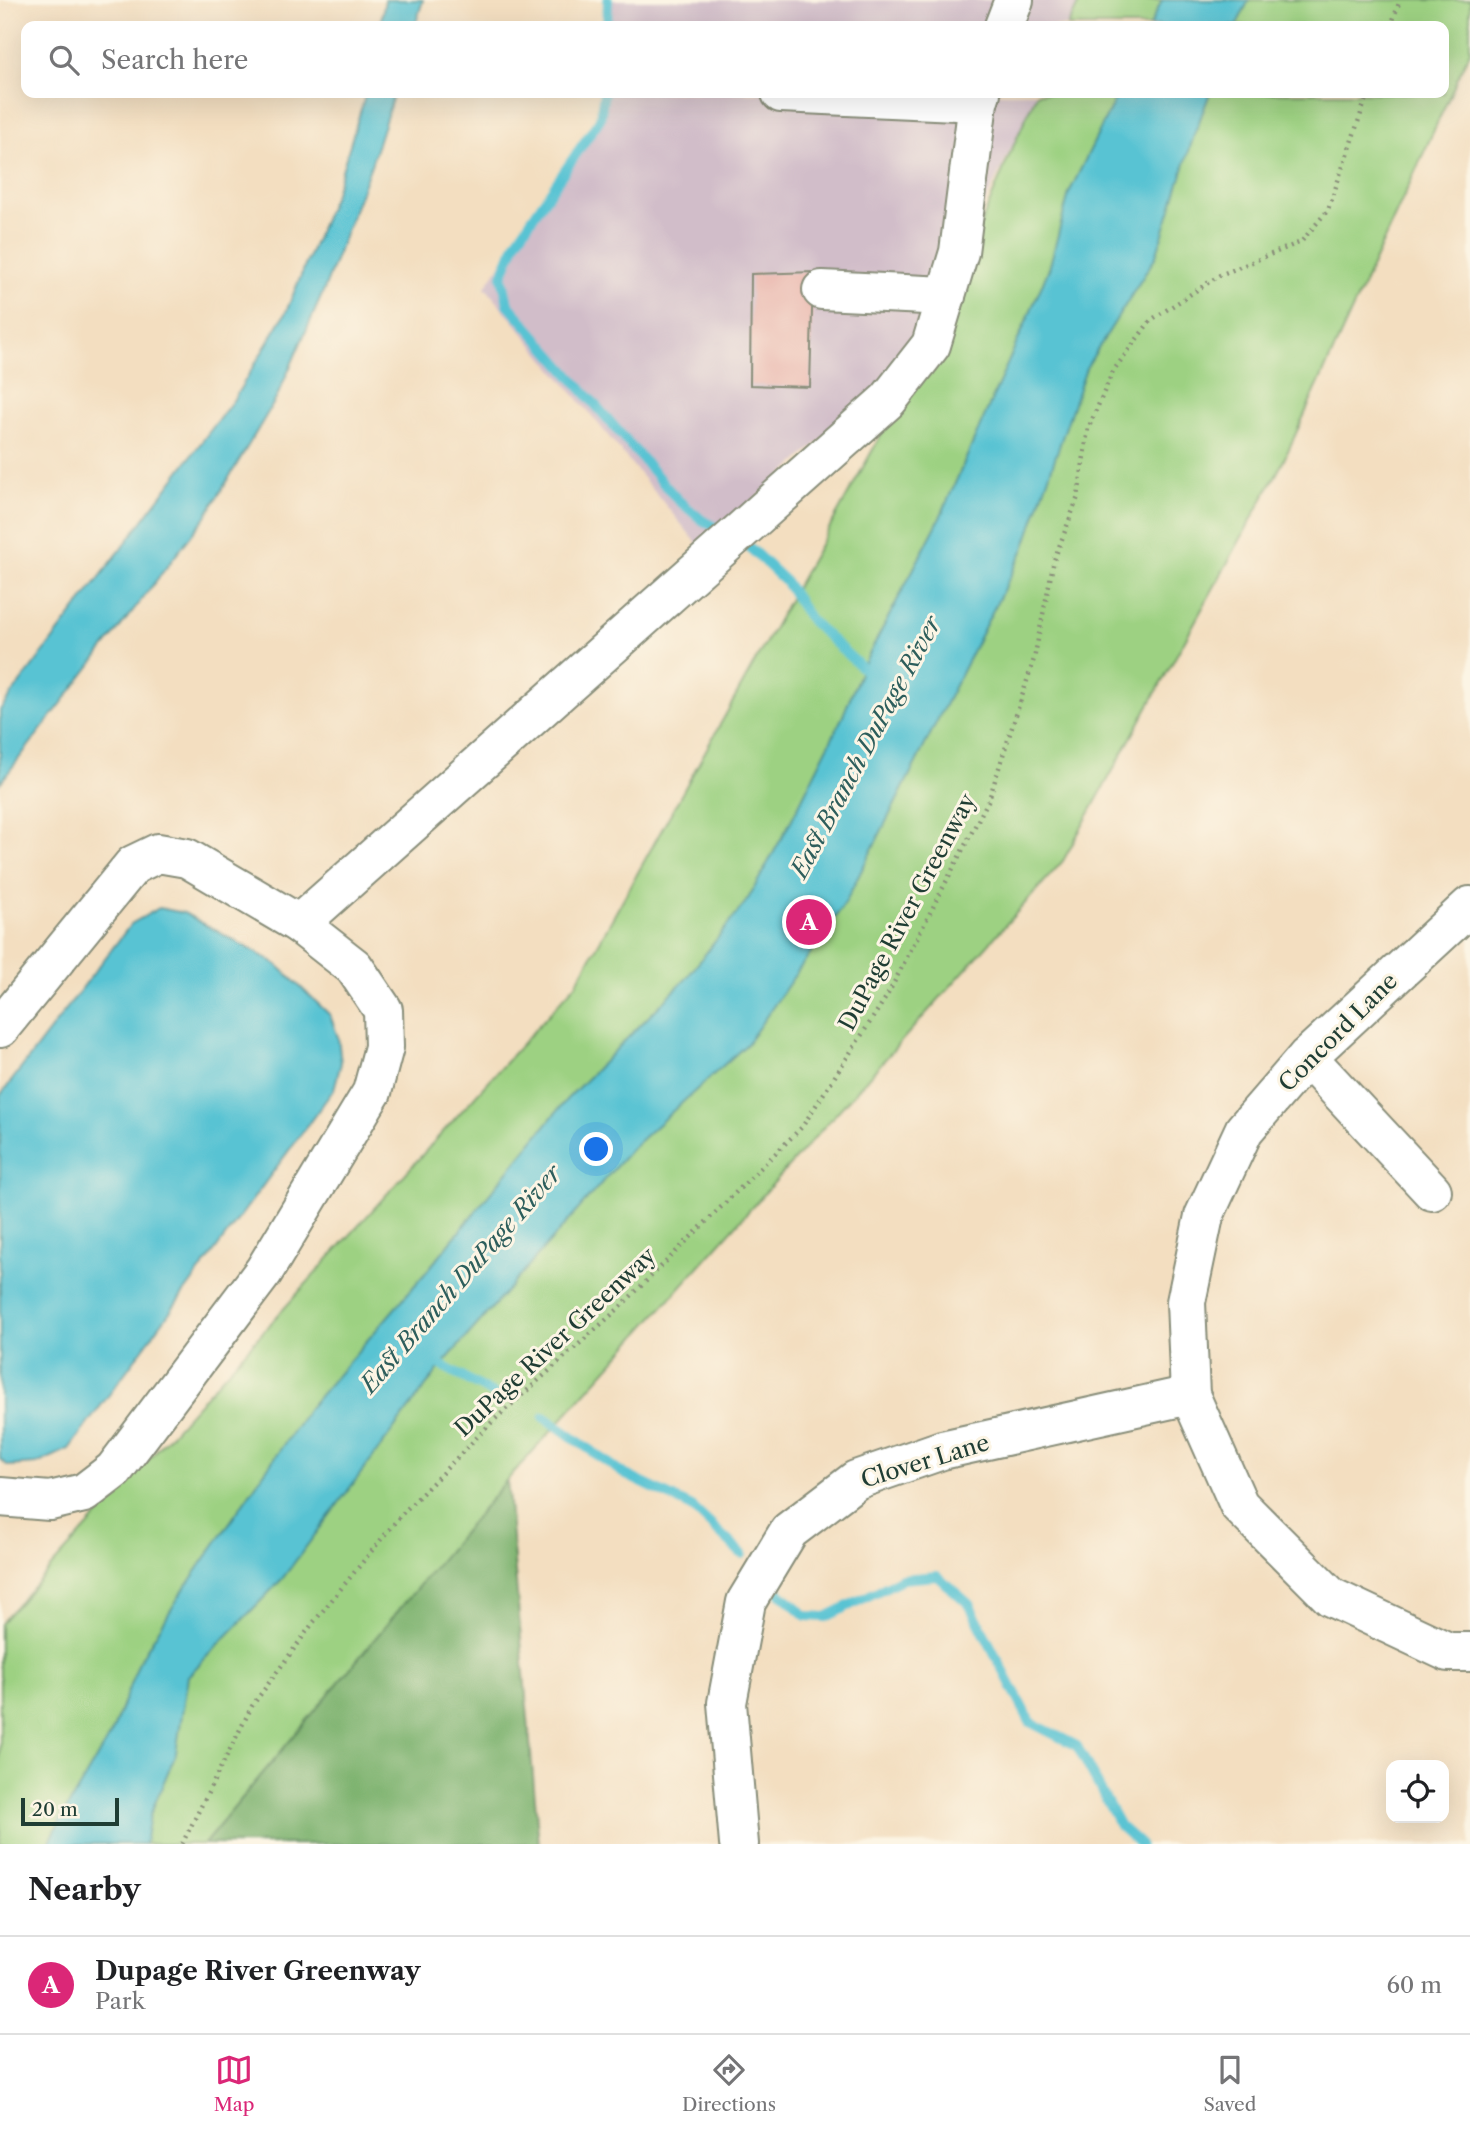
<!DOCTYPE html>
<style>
:root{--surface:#fff;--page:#f2f2f2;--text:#202124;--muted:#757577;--line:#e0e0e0;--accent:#db2777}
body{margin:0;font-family:"Libre Caslon Text",serif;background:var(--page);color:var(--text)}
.controls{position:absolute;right:21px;bottom:21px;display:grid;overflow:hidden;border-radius:14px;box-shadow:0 7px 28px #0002}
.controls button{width:63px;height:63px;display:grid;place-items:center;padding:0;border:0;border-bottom:2px solid var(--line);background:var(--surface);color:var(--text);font:35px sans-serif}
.scale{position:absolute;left:21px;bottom:18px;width:98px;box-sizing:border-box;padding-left:7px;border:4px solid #1f3d34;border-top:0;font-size:19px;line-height:24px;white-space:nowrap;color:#1f3d34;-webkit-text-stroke:5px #fcf5e5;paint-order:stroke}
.you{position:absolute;left:597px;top:1150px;width:24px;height:24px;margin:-18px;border:5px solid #fff;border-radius:50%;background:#1a73e8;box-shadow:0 0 0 10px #1a73e833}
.badge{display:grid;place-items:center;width:46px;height:46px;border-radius:50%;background:var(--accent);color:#fff;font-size:23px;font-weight:700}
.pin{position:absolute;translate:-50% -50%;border:4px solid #fff;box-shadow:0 2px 7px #0006}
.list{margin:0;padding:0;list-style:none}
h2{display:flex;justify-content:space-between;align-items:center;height:91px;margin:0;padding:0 28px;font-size:30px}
h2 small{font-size:23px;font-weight:400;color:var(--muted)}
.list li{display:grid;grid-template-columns:46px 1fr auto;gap:21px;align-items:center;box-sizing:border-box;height:98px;padding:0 28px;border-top:2px solid var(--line)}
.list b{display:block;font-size:26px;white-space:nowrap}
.list p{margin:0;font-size:23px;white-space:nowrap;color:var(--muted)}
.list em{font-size:23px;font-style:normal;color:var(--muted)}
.icon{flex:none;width:38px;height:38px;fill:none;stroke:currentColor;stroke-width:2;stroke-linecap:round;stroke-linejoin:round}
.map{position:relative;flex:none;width:1470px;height:1844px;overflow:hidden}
.search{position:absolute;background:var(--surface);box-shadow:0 7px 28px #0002;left:21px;right:21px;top:21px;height:77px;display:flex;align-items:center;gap:18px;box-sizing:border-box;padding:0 24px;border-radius:14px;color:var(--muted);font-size:26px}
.sheet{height:189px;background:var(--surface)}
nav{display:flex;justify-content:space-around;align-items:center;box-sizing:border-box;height:98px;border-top:2px solid var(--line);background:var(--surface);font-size:19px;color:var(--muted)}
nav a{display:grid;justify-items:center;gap:4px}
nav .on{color:var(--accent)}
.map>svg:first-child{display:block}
</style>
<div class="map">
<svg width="1470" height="1844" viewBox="0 0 1470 1844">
<rect width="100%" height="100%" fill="#fcf5e5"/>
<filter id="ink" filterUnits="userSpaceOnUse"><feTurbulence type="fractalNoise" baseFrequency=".0143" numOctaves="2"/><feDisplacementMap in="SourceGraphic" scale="14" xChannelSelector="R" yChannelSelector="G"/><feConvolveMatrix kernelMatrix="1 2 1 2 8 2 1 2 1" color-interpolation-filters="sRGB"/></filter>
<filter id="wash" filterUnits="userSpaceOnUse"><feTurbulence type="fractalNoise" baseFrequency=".00686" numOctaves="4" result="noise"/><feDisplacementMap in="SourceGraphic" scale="28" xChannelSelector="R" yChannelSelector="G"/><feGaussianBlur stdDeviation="1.57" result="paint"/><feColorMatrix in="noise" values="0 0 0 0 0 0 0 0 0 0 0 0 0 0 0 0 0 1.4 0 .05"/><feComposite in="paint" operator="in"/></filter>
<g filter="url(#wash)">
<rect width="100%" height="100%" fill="#f3dec0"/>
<g fill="#d1bdc9">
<polygon points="606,0 1080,0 1068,26 605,26"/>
<polygon points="601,93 1037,93 933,313 891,377 701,548 485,287 600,119"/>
</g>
<polygon fill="#9dd182" stroke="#5e875b" stroke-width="2" points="1080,0 1470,0 1470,51 1282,464 1063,861 507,1480 204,1844 0,1844 0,1624 576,984 931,345 1008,158 1037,93 1444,93 1444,26 1068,26"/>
<polygon fill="#7eb370" stroke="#4e7852" stroke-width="2" points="507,1480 539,1844 204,1844"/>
<g fill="#58c3d3" stroke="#3c8084" stroke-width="2">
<polygon points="385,0 423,0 415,26 380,26"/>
<polygon points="1162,0 1249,0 1236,26 1150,26"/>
<polygon points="366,93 394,93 371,165 324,290 276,399 206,516 0,783 0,710 234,399 286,312 335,193"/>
<polygon points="1118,93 1210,93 1194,135 1156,256 1086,368 1024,549 845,903 747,1044 633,1147 441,1366 282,1579 188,1676 176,1753 150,1815 145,1844 49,1844 59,1822 113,1730 139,1662 180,1595 308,1409 427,1271 566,1100 685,980 748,899 791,821 842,718 862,668 939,520 1049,269 1069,193"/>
<polygon points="159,908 184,913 275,963 330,1015 338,1037 341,1063 334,1089 69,1449 37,1464 8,1466 0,1459 0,1096 131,924"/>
</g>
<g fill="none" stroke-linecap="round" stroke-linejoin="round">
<g stroke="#58c3d3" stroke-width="10">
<polyline points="607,26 608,0"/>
<polyline points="604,93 600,119 516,242 502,276 508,304 677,499 702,520 727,534"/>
<polyline points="740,542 750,548 785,581 811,621 870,675"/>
<polyline points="432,1360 495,1395"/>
<polyline points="544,1417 624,1474 692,1507 742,1554"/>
<polyline points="779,1592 806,1616 826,1617 902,1579 937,1576 969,1604 1030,1722 1077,1746 1120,1826 1140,1844"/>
</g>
</g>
<g id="blocks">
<polygon fill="#e8b2aa" points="813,272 810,387 750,385 751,274"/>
</g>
</g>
<g filter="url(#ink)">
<use href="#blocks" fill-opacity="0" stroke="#898e7a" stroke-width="2"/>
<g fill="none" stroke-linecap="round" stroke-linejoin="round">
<g stroke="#898e7a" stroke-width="42">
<g id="minor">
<polyline points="1004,26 1014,0"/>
<polyline points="781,93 978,102"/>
<polyline points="822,290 946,296"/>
<polyline points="1470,906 1307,1057 1244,1130 1204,1216 1186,1302 1190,1395 1239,1505 1331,1597 1448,1652 1470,1652"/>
<polyline points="299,924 888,400 931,345 959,252 978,102 981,93"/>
<polyline points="0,1028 133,865 158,853 187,858 299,924 354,967 383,1010 384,1047 372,1092 264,1271 114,1470 84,1493 50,1501 0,1497"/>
<polyline points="1307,1057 1432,1191"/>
<polyline points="739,1844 727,1703 746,1602 789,1531 856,1480 942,1450 1190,1395"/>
</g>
</g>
<g stroke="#898e7a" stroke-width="4.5" stroke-dasharray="2 5" stroke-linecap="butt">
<polyline points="1391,26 1400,0"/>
<polyline points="182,1844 252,1706 313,1623 401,1515 492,1422 617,1310 802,1127 887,996 989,799 1034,659 1054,560 1078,497 1088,429 1113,371 1151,320 1220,275 1301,242 1328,210 1368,93"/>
</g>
<use href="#minor" stroke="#fff" stroke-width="38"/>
</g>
</g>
<g text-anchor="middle" stroke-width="6" stroke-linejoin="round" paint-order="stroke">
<g font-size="23" fill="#1f3d34" stroke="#fcf5e5">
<text transform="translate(907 912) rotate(-62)" y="8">DuPage River Greenway</text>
<text transform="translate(1338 1032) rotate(-45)" y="8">Concord Lane</text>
<text transform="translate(555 1342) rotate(-43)" y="8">DuPage River Greenway</text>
<text transform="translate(925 1461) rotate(-17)" y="8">Clover Lane</text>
</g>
<g font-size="24" font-style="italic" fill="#2d5e5c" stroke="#fcf5e5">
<text transform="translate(866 747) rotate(-62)" y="8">East Branch DuPage River</text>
<text transform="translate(461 1279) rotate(-49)" y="8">East Branch DuPage River</text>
</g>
</g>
</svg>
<div class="controls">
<button><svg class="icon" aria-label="locate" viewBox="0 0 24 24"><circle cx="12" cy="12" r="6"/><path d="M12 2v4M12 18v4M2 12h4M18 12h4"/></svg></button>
</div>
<div class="scale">20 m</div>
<div class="you"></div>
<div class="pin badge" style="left:809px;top:922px">A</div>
<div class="search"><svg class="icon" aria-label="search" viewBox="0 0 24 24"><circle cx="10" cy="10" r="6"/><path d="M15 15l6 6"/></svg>Search here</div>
</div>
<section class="sheet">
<h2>Nearby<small></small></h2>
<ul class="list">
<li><span class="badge">A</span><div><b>Dupage River Greenway</b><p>Park</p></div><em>60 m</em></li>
</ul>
</section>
<nav>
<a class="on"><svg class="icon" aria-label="map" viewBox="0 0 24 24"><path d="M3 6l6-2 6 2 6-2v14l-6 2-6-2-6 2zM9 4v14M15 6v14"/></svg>Map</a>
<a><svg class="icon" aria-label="directions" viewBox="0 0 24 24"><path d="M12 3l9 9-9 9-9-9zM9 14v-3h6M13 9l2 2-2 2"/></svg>Directions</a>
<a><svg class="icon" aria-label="saved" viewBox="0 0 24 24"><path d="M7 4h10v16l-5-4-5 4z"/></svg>Saved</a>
</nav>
